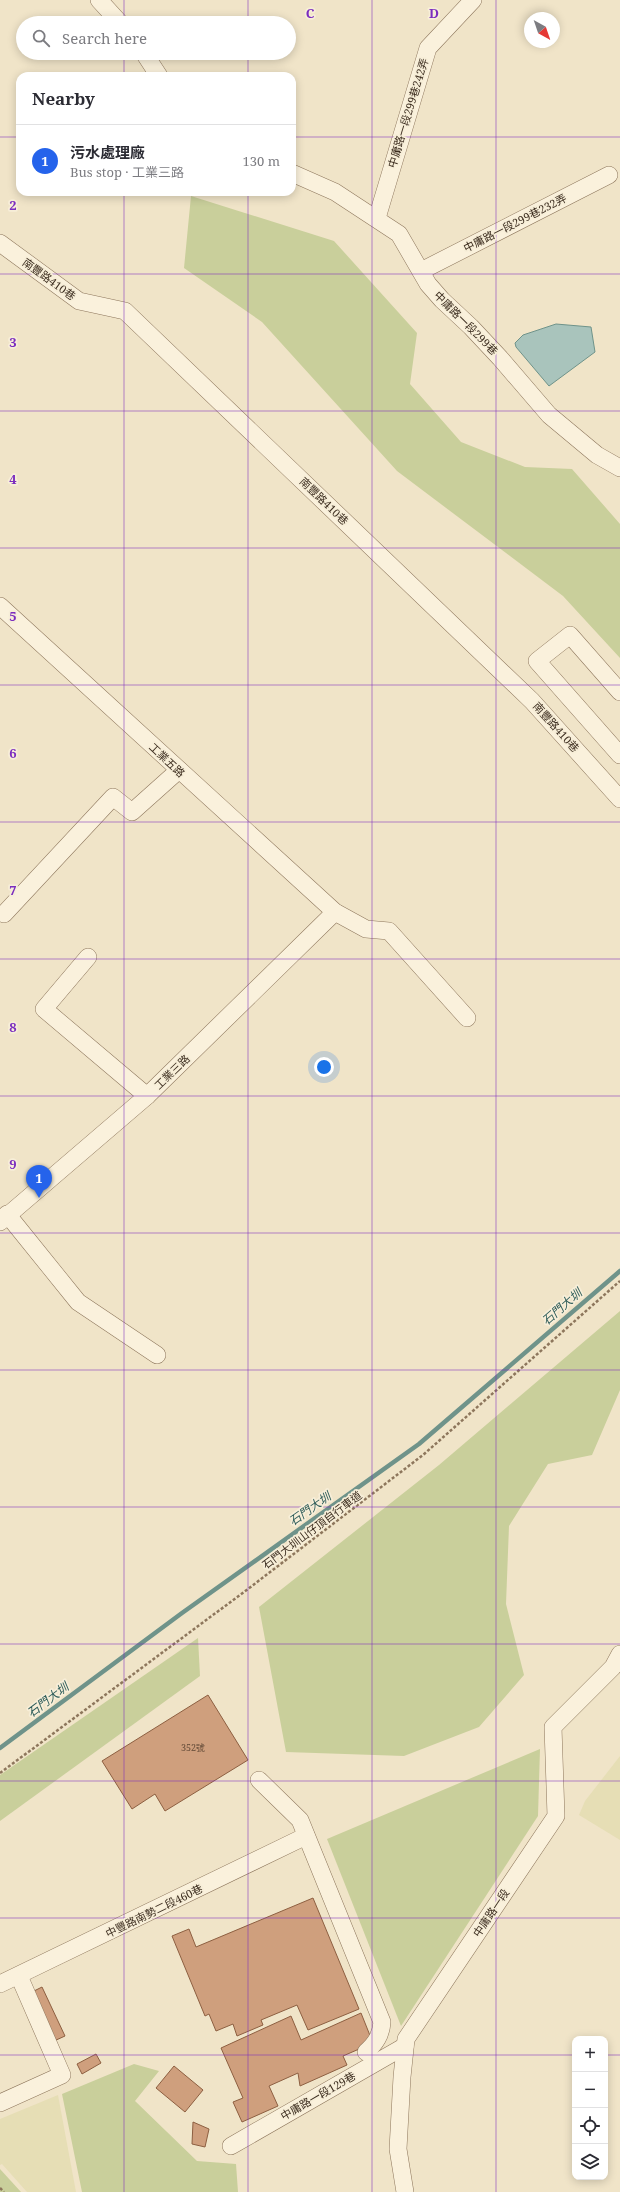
<!DOCTYPE html>
<meta charset="utf-8">
<style>
:root{--surface:#fff;--page:#f7f7f7;--text:#2b2b33;--muted:#7c7c81;--line:#e1e1e2;--accent:#2563eb}
body{margin:0;font-family:"Noto Serif","Noto Sans TC",serif;background:var(--page);color:var(--text)}
.controls{position:absolute;right:12px;bottom:12px;display:grid;overflow:hidden;border-radius:8px;box-shadow:0 2px 10px #0003}
.controls button{width:36px;height:36px;display:grid;place-items:center;padding:0;border:0;border-bottom:1px solid var(--line);background:var(--surface);color:var(--text);font:20px sans-serif}
.compass{position:absolute;left:524px;top:12px;width:36px;height:36px;border-radius:50%;background:var(--surface);box-shadow:0 2px 10px #0003;rotate:140deg}
.you{position:absolute;left:324px;top:1067px;width:14px;height:14px;margin:-10px;border:3px solid #fff;border-radius:50%;background:#1a73e8;box-shadow:0 0 0 6px #1a73e833}
.badge{display:grid;place-items:center;width:26px;height:26px;border-radius:50%;background:var(--accent);color:#fff;font-size:13px;font-weight:700}
.pin{position:absolute;translate:-50% -33px;filter:drop-shadow(0 1px 2px #0008)}
.pin::after{content:'';position:absolute;top:21px;width:14px;height:12px;background:inherit;clip-path:polygon(0 0,100% 0,50% 100%)}
.list{margin:0;padding:0;list-style:none}
h2{display:flex;justify-content:space-between;align-items:center;height:52px;margin:0;padding:0 16px;font-size:17px}
h2 small{font-size:13px;font-weight:400;color:var(--muted)}
.list li{display:grid;grid-template-columns:26px 1fr auto;gap:12px;align-items:center;box-sizing:border-box;height:72px;padding:0 16px;border-top:1px solid var(--line)}
.list b{display:block;font-size:15px;white-space:nowrap}
.list p{margin:0;font-size:13px;white-space:nowrap;color:var(--muted)}
.list em{font-size:13px;font-style:normal;color:var(--muted)}
.icon{flex:none;width:22px;height:22px;fill:none;stroke:currentColor;stroke-width:2;stroke-linecap:round;stroke-linejoin:round}
.map{position:relative;flex:none;width:620px;height:2192px;overflow:hidden}
.search{position:absolute;background:var(--surface);box-shadow:0 2px 10px #0003;left:16px;top:16px;width:280px;height:44px;display:flex;align-items:center;gap:10px;box-sizing:border-box;padding:0 14px;border-radius:22px;color:var(--muted);font-size:15px}
.panel{position:absolute;background:var(--surface);box-shadow:0 2px 10px #0003;left:16px;top:72px;width:280px;height:124px;border-radius:12px}
.map>svg:first-child{display:block}
</style>
<div class="map">
<svg width="620" height="2192" viewBox="0 0 620 2192">
<rect width="100%" height="100%" fill="#f0e4c8"/>
<g fill="#e6deb5">
<polygon points="620,1756 620,1840 579,1815 585,1801"/>
<polygon points="58,2095 76,2192 27,2192 2,2164 0,2165 0,2119"/>
</g>
<g fill="#c9cf9b">
<polygon points="191,196 334,241 417,333 410,384 461,442 525,467 572,469 620,524 620,658 563,596 397,471 262,322 184,268"/>
<polygon points="620,1311 620,1390 592,1455 548,1464 509,1526 506,1604 524,1675 479,1727 404,1756 286,1752 259,1607 439,1465"/>
<polygon points="198,1638 200,1676 0,1821 0,1775"/>
<polygon points="540,1749 538,1816 401,2026 327,1839"/>
<polygon points="134,2064 159,2071 135,2101 197,2161 236,2164 238,2192 82,2192 62,2094"/>
<polygon points="0,2169 21,2192 0,2192"/>
</g>
<polygon fill="#a9c4bc" stroke="#6f938a" points="556,324 591,327 595,352 549,386 516,347 515,343 523,335"/>
<g fill="none" stroke-linecap="round" stroke-linejoin="round">
<polyline stroke="#6f938a" stroke-width="4.5" points="0,1748 182,1613 419,1444 620,1271"/>
</g>
<g fill="#cf9f7d" stroke="#8d5f41">
<polygon points="208,1695 248,1760 165,1811 155,1794 132,1809 102,1761"/>
<polygon points="313,1898 359,2009 308,2030 297,2005 261,2020 263,2025 237,2036 233,2024 216,2031 209,2014 205,2016 172,1936 189,1929 196,1947"/>
<polygon points="42,1987 65,2036 54,2041 32,1992"/>
<polygon points="361,2013 373,2043 343,2056 347,2065 300,2086 298,2073 269,2086 278,2106 242,2122 233,2102 243,2098 221,2048 291,2016 301,2040"/>
<polygon points="96,2054 101,2063 82,2074 77,2064"/>
<polygon points="174,2066 203,2090 185,2112 156,2088"/>
<polygon points="193,2122 209,2129 205,2147 192,2144"/>
</g>
<g fill="none" stroke-linecap="round" stroke-linejoin="round">
<g stroke="#8d765c" stroke-width="18">
<g id="minor">
<polyline points="99,0 120,23"/>
<polyline points="144,53 159,76"/>
<polyline points="292,173 335,192 399,234 428,284 442,300 471,327 500,358 549,415 597,455 620,468"/>
<polyline points="377,218 428,48 473,0"/>
<polyline points="0,243 79,301 125,311 532,701 620,799"/>
<polyline points="421,271 609,175"/>
<polyline points="0,606 335,912 366,929 389,931 467,1018"/>
<polyline points="620,692 570,635 537,661 620,755"/>
<polyline points="4,914 113,797 132,812 179,770"/>
<polyline points="88,957 44,1009 147,1096"/>
<polyline points="7,1214 78,1302 157,1355"/>
<polyline points="0,1222 147,1096 335,912"/>
<path d="M259 1780 300 1820 382 2022C381 2035 376 2043 366 2052"/>
<polyline points="0,1984 306,1836"/>
<polyline points="0,2103 62,2075 19,1976"/>
<polyline points="231,2146 405,2046"/>
<polyline points="405,2192 398,2149 402,2077 406,2039 556,1816 553,1727 613,1667 620,1654"/>
</g>
</g>
<g stroke="#8d765c" stroke-width="2.5" stroke-dasharray="3 2" stroke-linecap="butt">
<polyline points="0,1773 244,1592 423,1455 620,1281"/>
<polyline points="0,2188 4,2192"/>
</g>
<use href="#minor" stroke="#faf1dc" stroke-width="17"/>
</g>
<path fill="none" stroke="#7b2cbf" stroke-width="1" stroke-opacity="0.55" d="M124 0V23M248 0V23M372 0V2192M496 0V2192M124 53V76M248 53V76M0 137H20M292 137H620M124 192V2192M248 192V2192M0 274H620M0 411H620M0 548H620M0 685H620M0 822H620M0 959H620M0 1096H620M0 1233H620M0 1370H620M0 1507H620M0 1644H620M0 1781H620M0 1918H620M0 2055H575M605 2055H620"/>
<g text-anchor="middle" stroke-width="3.5" stroke-linejoin="round" paint-order="stroke">
<g font-size="9" fill="#624a37">
<text x="193" y="1751">352號</text>
</g>
<g font-size="11" fill="#3d2e20" stroke="#f7eed8">
<text transform="translate(408 113) rotate(-73)" y="4">中庸路一段299巷242弄</text>
<text transform="translate(515 223) rotate(-27)" y="4">中庸路一段299巷232弄</text>
<text transform="translate(49 279) rotate(36)" y="4">南豐路410巷</text>
<text transform="translate(466 323) rotate(45)" y="4">中庸路一段299巷</text>
<text transform="translate(324 501) rotate(44)" y="4">南豐路410巷</text>
<text transform="translate(556 727) rotate(48)" y="4">南豐路410巷</text>
<text transform="translate(167 760) rotate(43)" y="4">工業五路</text>
<text transform="translate(172 1072) rotate(-44)" y="4">工業三路</text>
<text transform="translate(312 1530) rotate(-37)" y="4">石門大圳山仔頂自行車道</text>
<text transform="translate(154 1911) rotate(-26)" y="4">中豐路南勢二段460巷</text>
<text transform="translate(491 1913) rotate(-56)" y="4">中庸路一段</text>
<text transform="translate(318 2096) rotate(-30)" y="4">中庸路一段129巷</text>
</g>
<g font-size="12" font-style="italic" fill="#2f5d5a" stroke="#f7eed8">
<text transform="translate(562 1307) rotate(-41)" y="4">石門大圳</text>
<text transform="translate(310 1509) rotate(-35)" y="4">石門大圳</text>
<text transform="translate(48 1700) rotate(-37)" y="4">石門大圳</text>
</g>
</g>
<g font-size="13" text-anchor="middle" font-weight="bold" fill="#7b2cbf" stroke="#f7eed8" stroke-width="3.5" stroke-linejoin="round" paint-order="stroke">
<text x="310" y="18">C</text>
<text x="434" y="18">D</text>
<text x="13" y="210">2</text>
<text x="13" y="347">3</text>
<text x="13" y="484">4</text>
<text x="13" y="621">5</text>
<text x="13" y="758">6</text>
<text x="13" y="895">7</text>
<text x="13" y="1032">8</text>
<text x="13" y="1169">9</text>
</g>
</svg>
<div class="controls">
<button>+</button>
<button>−</button>
<button><svg class="icon" aria-label="locate" viewBox="0 0 24 24"><circle cx="12" cy="12" r="6"/><path d="M12 2v4M12 18v4M2 12h4M18 12h4"/></svg></button>
<button><svg class="icon" aria-label="layers" viewBox="0 0 24 24"><path d="M12 4l9 5-9 5-9-5zM3 14l9 5 9-5"/></svg></button>
</div>
<svg class="compass" viewBox="-18 -18 36 36"><path d="M0-13l5 13h-10z" fill="#e53935"/><path d="M0 13l5-13h-10z" fill="#7c7c81"/></svg>
<div class="you"></div>
<div class="pin badge" style="left:39px;top:1198px">1</div>
<div class="search"><svg class="icon" aria-label="search" viewBox="0 0 24 24"><circle cx="10" cy="10" r="6"/><path d="M15 15l6 6"/></svg>Search here</div>
<section class="panel">
<h2>Nearby<small></small></h2>
<ul class="list">
<li><span class="badge">1</span><div><b>污水處理廠</b><p>Bus stop · 工業三路</p></div><em>130 m</em></li>
</ul>
</section>
</div>
